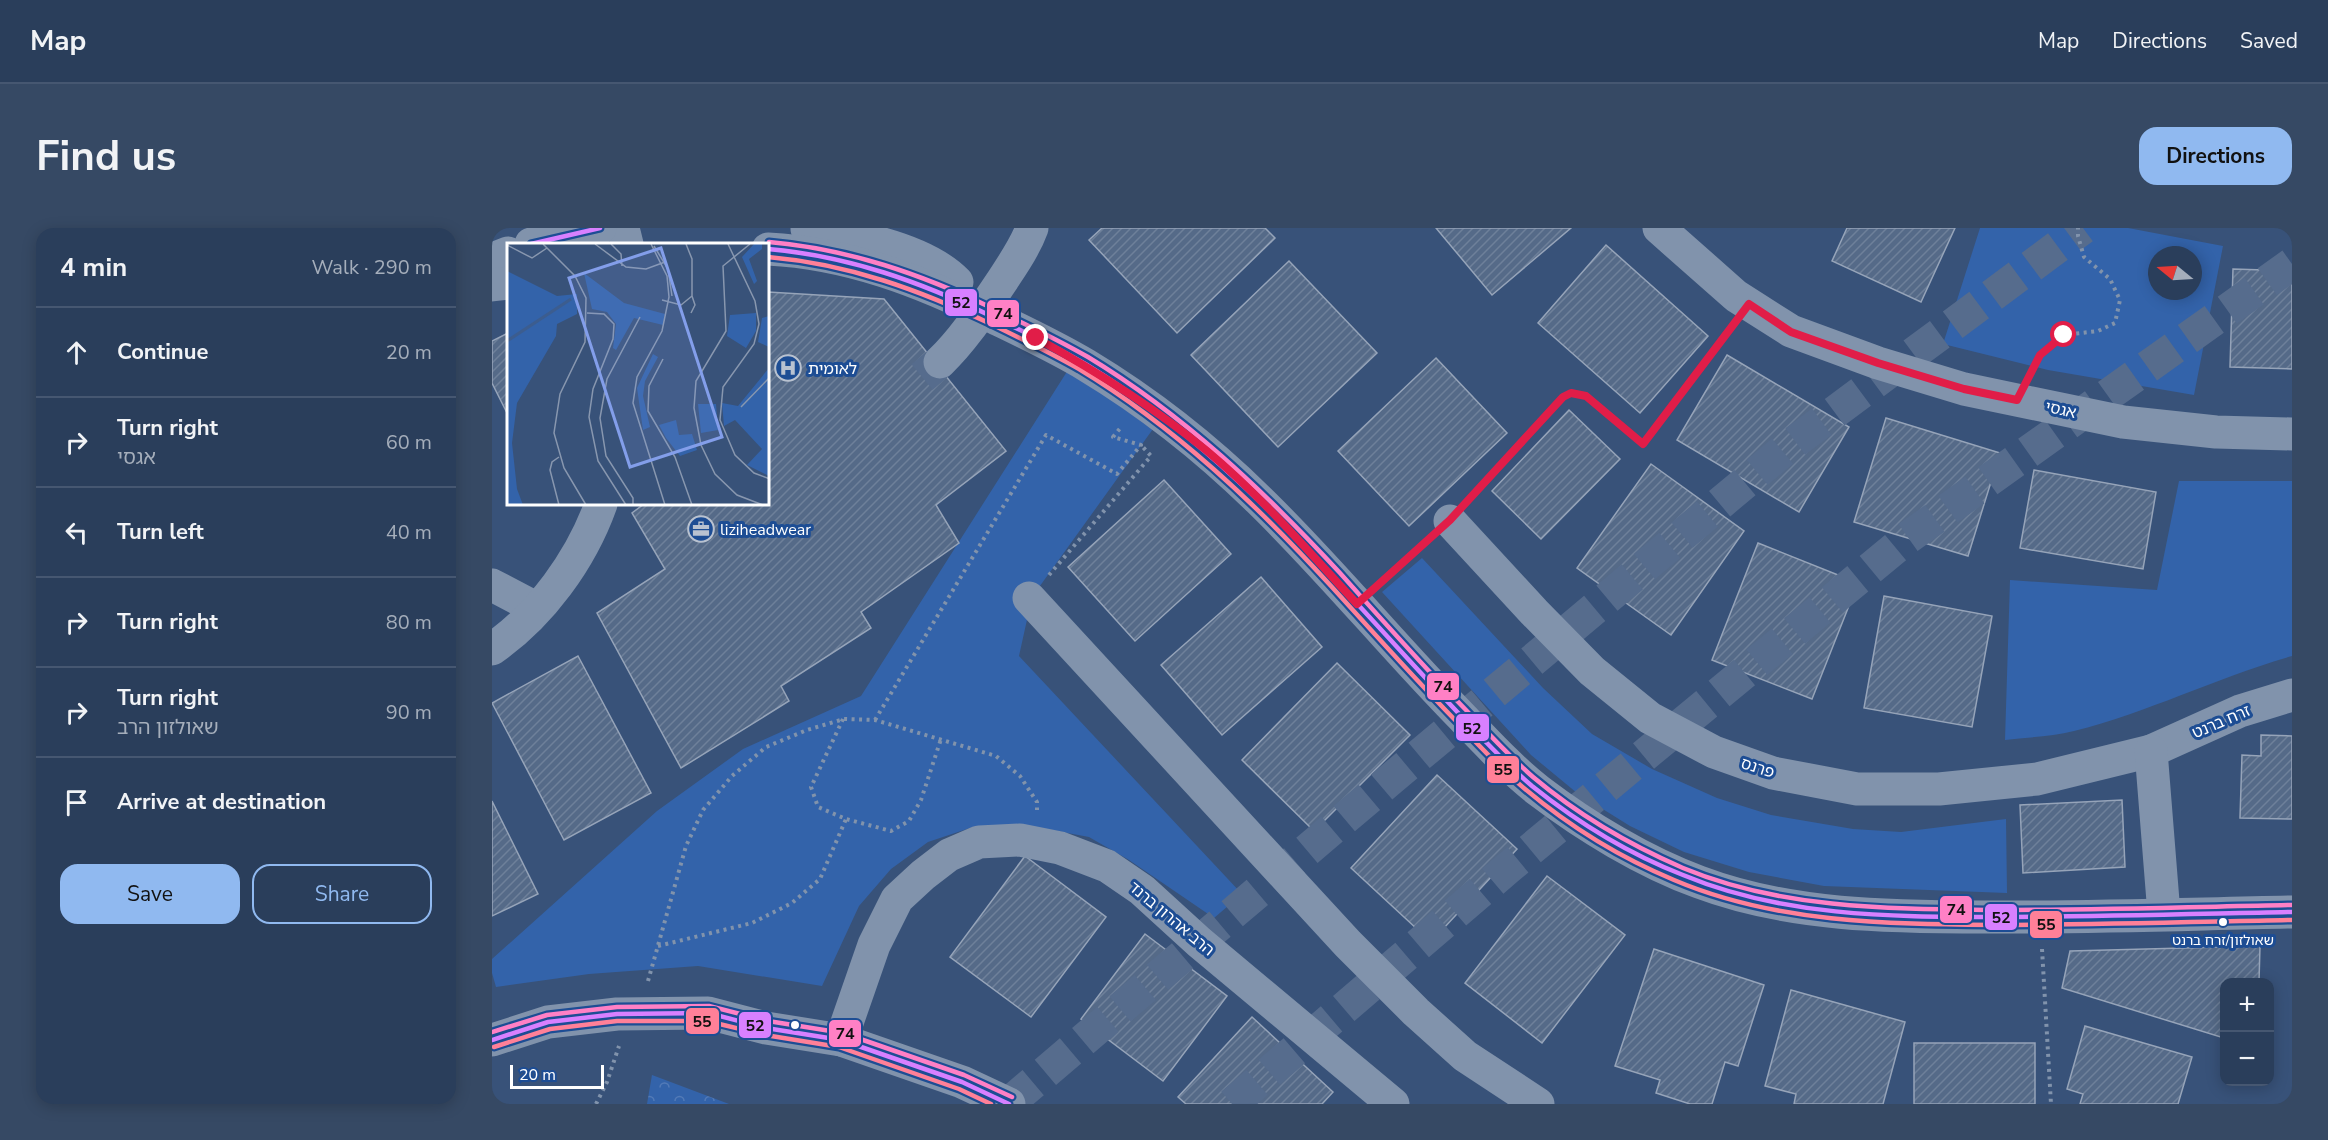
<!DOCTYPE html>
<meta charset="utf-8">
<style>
:root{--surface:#2a3e5b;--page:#364964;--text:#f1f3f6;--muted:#a5aebb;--line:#465771;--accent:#90b9f0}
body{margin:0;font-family:"Nunito Sans","Noto Sans Hebrew",sans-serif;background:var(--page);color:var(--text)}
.controls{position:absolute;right:18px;bottom:18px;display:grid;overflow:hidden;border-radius:12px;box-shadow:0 3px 15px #0003}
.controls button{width:54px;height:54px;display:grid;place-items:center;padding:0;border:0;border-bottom:2px solid var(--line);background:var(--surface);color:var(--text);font:30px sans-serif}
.compass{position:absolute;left:1656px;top:18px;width:54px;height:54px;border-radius:50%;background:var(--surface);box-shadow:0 3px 15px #0003;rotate:288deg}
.scale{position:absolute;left:18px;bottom:15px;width:94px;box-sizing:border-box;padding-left:6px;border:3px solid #fff;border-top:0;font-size:16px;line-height:21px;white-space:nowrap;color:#fff;-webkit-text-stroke:4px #1d4d94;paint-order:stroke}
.stop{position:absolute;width:18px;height:18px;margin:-14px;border:4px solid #e11d48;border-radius:50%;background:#fff}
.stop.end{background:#e11d48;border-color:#fff;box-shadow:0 2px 6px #0008}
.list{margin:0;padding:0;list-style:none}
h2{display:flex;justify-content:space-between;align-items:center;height:78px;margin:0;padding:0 24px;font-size:26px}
h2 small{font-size:20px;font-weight:400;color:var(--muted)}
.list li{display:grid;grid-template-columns:39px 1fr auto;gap:18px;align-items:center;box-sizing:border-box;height:90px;padding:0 24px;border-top:2px solid var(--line)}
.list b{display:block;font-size:22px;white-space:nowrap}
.list p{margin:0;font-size:20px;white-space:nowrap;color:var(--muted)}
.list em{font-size:20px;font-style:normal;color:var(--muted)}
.actions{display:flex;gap:12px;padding:18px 24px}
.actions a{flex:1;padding:14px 0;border:2px solid var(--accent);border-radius:18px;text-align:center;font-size:21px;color:var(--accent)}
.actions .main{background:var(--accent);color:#111}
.icon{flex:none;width:33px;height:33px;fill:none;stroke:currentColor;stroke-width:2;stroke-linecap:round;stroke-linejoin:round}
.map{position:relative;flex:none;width:1800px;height:876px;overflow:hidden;border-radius:18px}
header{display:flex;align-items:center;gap:36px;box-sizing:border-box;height:84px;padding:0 30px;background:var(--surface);border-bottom:2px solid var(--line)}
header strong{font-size:28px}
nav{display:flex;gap:33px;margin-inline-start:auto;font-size:21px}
.intro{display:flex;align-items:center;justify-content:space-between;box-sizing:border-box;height:144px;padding:0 36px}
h1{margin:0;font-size:42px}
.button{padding:15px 27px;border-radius:18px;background:var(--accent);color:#111;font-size:21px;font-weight:700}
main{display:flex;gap:36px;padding:0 36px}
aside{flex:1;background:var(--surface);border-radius:18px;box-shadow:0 3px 15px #0003}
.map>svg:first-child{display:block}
</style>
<header>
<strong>Map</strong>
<nav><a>Map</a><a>Directions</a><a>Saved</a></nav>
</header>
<div class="intro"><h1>Find us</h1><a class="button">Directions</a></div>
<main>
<aside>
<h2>4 min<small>Walk · 290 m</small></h2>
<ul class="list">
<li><svg class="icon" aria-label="ahead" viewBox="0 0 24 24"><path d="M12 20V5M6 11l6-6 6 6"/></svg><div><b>Continue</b></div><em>20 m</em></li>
<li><svg class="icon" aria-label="right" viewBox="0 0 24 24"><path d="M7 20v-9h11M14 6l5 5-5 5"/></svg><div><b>Turn right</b><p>אגסי</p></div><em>60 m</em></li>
<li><svg class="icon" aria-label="left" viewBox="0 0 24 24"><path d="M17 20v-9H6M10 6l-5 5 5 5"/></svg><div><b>Turn left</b></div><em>40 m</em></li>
<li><svg class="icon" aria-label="right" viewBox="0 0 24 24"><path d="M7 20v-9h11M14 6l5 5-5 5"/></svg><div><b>Turn right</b></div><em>80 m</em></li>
<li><svg class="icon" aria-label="right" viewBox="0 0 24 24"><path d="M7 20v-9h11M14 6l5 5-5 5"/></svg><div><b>Turn right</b><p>שאולזון הרב</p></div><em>90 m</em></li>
<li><svg class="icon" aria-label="arrive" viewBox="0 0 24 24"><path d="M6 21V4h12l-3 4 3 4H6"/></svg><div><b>Arrive at destination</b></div></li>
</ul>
<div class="actions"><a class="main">Save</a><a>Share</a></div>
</aside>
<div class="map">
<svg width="1800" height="876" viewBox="0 0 1800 876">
<defs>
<pattern id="forest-crowns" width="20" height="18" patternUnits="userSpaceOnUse" patternTransform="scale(1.5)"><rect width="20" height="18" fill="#3363aa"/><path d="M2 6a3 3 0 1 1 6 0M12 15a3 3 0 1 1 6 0" fill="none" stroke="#527ab7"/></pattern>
<pattern id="building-hatch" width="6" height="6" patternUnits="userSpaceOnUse" patternTransform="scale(1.5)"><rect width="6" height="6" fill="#556a88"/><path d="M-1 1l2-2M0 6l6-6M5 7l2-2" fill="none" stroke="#6e809a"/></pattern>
</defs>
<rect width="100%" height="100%" fill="#385279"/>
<g fill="#3363aa" fill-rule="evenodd">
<path d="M1488 0H1636L1731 18 1702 167 1556 142 1451 116ZM1665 27H1701V63H1665Z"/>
<polygon points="576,142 666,194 540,369 527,428 750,666 722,690 637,632 597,609 527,596 481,599 436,614 399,641 367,678 330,758 206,738 97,746 4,759 0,745 0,731 165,583 251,521 369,468"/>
<path d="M1687 253H1800V428C1726 449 1657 484 1582 503 1560 509 1536 509 1513 512L1518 352 1665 362Z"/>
<polygon points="930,330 1051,460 1100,506 1160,541 1225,570 1279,587 1361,601 1409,604 1514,591 1515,665 1332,658 1257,644 1192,624 1138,598 1085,565 1039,527 890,364"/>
</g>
<polygon fill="url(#forest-crowns)" points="160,847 237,876 155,876"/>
<g fill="url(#building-hatch)" stroke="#96a4b9" stroke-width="1.5">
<polygon points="610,0 773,0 783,10 685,105 597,12"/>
<polygon points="944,0 1079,0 1000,67"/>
<polygon points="1355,0 1463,0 1429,74 1340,33"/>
<polygon points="1114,17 1216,108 1148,185 1046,95"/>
<polygon points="797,33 885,125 786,219 699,127"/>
<polygon points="1741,41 1800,43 1800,141 1738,139"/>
<polygon points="276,64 392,71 514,223 444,277 467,315 369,384 379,400 289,458 297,473 189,540 105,385 173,341 140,285 152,276 276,276"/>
<polygon points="16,105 16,187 0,155 0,113"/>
<polygon points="1235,127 1357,199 1307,284 1185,212"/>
<polygon points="944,130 1015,205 917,298 846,223"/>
<polygon points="1077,182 1128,231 1049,311 1000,263"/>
<polygon points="1394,190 1508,225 1476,328 1362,294"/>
<polygon points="1159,236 1252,303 1179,407 1085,340"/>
<polygon points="1542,242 1664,264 1651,341 1528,320"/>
<polygon points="672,252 739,326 643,413 576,339"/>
<polygon points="1266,315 1366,355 1320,471 1220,432"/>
<polygon points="769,349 830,419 730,507 669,437"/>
<polygon points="1392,368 1500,388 1480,499 1372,480"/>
<polygon points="86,428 159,565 72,612 0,475"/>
<polygon points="845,435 918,507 822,603 750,532"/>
<polygon points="1769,507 1800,508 1800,591 1748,590 1750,527 1769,528"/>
<polygon points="945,547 1025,621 939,714 859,640"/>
<polygon points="1630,572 1633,639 1531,645 1528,577"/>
<polygon points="0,573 46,666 0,688"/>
<polygon points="533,628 614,689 539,789 458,729"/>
<polygon points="1055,648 1133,707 1050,815 973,755"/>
<polygon points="653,706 735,768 671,853 589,791"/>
<polygon points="1768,718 1767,754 1732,754 1732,810 1570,760 1578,723"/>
<polygon points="1162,721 1272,757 1246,838 1233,834 1220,876 1198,876 1164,865 1168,852 1123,838"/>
<polygon points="1299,762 1413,794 1391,876 1302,876 1304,866 1273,858"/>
<polygon points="760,789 841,864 830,876 694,876 686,869"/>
<polygon points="1593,798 1700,829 1686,876 1588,876 1591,866 1575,861"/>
<rect x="1422" y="815" width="121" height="61"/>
</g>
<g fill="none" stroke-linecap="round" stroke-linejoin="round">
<polyline stroke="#566c8d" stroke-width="33" stroke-dasharray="33 16" stroke-linecap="butt" points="430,149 448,134"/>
<g stroke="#566c8d" stroke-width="33" stroke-dasharray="33 16" stroke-linecap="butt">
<polyline points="516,876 899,551 1293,221 1591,0"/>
<polyline points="740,876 1016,640 1414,311 1800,36"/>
</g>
<g stroke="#8193ac" stroke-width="4" stroke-dasharray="3 4.5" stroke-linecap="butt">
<polyline points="1540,141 1547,127 1572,107 1606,103 1623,95 1628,72 1618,51 1592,29 1586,8 1586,0"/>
<polyline points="980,269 1071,169 1079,165 1094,168 1151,216 1238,100"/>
<polyline points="557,347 659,228 649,217"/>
<polyline points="888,355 934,314"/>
<polyline points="351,491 319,559 326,579 354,591 399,603 417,593 429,572 449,511"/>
<polyline points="383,492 554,207 625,246 649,217 621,209 630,198"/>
<polyline points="166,718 260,695 300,675 328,651 354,591"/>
<polyline points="1550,721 1559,876"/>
<polyline points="156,753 194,618 211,582 240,548 274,519 315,502 352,491 383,492 504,528 528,548 545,574 545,582"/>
<polyline points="104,876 115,854 127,818"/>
</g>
<g stroke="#8193ac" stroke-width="33">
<polyline points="131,0 135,16"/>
<polyline points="1167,0 1244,68 1299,103 1386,135 1472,161 1631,194 1724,204 1800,206"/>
<path d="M315 1C361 7 432 20 465 54"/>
<polyline points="39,16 108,0"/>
<path d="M276 21C356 25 430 53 501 89 532 104 564 119 594 137 657 175 715 221 767 272 838 341 901 419 971 490 995 515 1020 542 1047 563 1093 598 1152 634 1207 654 1297 688 1398 689 1493 689 1595 690 1698 686 1800 684"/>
<polyline points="0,31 16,25"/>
<polyline points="0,57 16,55"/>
<path d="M448 134C473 110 491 81 510 53 521 36 533 19 540 0"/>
<polyline points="958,293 1042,384 1100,443 1158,490 1222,524 1281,545 1365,561 1447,561 1545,551 1659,523 1748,483 1800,467"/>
<polyline points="0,357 44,380"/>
<polyline points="537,370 856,716 924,784 973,828 1046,876"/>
<path d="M0 421C49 387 89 332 109 276"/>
<polyline points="1659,523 1672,686"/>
<polyline points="0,812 56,794 125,786 216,785 274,800 349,812 470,854 517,876"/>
<polyline points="349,812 382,717 405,671 431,647 457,627 487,614 528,612 568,620 615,638 650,662 707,714 901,876"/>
</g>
<g stroke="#1d4d94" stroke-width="9">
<g id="bus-1">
<polyline points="39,16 108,0"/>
<path d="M276 21C357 28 429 54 501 89 533 104 565 119 595 137 691 196 771 272 846 355 888 400 929 446 971 490 993 513 1015 537 1040 558 1085 594 1137 626 1191 647 1289 688 1396 689 1502 689 1601 689 1701 686 1800 684"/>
<polyline points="0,812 56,794 125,786 216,785 274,800 349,812 470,854 517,876"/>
</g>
</g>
<g stroke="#1d4d94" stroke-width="9">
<g id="bus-2">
<path d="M276 29C357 36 428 62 501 97 530 111 559 125 587 141 683 199 764 276 839 358 880 403 921 449 964 493 986 517 1008 540 1033 561 1077 598 1129 630 1182 652 1283 695 1394 696 1502 697 1601 697 1701 694 1800 692"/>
<polyline points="2,819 58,801 125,793 215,793 273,807 347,819 467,861 499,876"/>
</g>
</g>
<g stroke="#1d4d94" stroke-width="9">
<g id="bus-3">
<path d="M277 14C357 21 429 46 502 81 533 96 565 111 596 129 692 187 772 263 848 345 889 391 930 437 973 481 995 504 1017 528 1041 549 1085 586 1138 617 1191 640 1289 681 1397 681 1502 682 1601 682 1700 679 1800 677"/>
<polyline points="0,804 55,787 125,779 217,778 276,793 351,805 472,847 520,869"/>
</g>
</g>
<use href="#bus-1" stroke="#d880ff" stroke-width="4.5"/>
<use href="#bus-2" stroke="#ff8098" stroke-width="4.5"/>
<use href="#bus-3" stroke="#ff80c5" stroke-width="4.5"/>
</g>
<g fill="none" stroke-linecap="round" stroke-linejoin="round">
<path stroke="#e11d48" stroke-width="8" d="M544 110C604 143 663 180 715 223 770 269 817 324 865 376L958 292 1071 169 1079 165 1094 168 1151 216 1257 76 1299 104 1386 135 1472 161 1525 172 1548 127 1572 107"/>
</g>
<defs>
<g id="hospital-ring" transform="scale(1.35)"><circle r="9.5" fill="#1d4d94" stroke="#b9c2d0" stroke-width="1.5"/><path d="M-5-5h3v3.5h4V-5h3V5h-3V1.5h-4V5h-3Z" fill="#b9c2d0"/></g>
<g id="office-ring" transform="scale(1.35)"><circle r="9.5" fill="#1d4d94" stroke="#b9c2d0" stroke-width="1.5"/><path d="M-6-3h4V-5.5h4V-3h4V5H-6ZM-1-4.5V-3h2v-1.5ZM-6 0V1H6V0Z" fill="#b9c2d0"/></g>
</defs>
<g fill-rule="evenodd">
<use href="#hospital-ring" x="296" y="140"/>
<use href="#office-ring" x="209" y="301"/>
</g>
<g fill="#fff" stroke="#1d4d94" stroke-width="2">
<circle cx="1731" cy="694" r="5"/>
<circle cx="303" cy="797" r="5"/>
</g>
<g text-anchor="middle" stroke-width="6" stroke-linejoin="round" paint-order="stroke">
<g font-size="14" fill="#fff" stroke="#1d4d94">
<text x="1731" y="717">שאולזון/זרח ברנט</text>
</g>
<g font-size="16" fill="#fff" stroke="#1d4d94" text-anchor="start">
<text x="316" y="146">לאומית</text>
<text x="228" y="307">liziheadwear</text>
</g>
<g font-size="16" fill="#fff" stroke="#1d4d94">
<text transform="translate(1569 181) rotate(12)" y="6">אגסי</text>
<text transform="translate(1729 493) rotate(-23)" y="6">זרח ברנט</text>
<text transform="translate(1266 539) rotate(18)" y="6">פרנס</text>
<text transform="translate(680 690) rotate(40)" y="6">הרב אהרון ברנד</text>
</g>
</g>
<g transform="translate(15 15)">
<rect width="262" height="262" fill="#385279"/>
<path d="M247 1H255V6L242 16 250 38 247 41 235 14ZM77 30 117 60 158 71 156 82 127 75 109 107 106 105 109 81 100 69 85 66ZM249 70V88L239 105 220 93 223 72ZM146 111 151 114 138 138 136 153 143 184 136 187 130 145ZM191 161H209L211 187 194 190ZM169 177 172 192 185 191 190 207 173 213 159 195 152 182Z" fill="#3363aa"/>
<path d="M0 28 50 53 70 51V71L50 81 49 93 10 160 5 200 10 246 16 262H0ZM262 73H263L262 104 251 99 255 75ZM262 125V233L240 222 255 206 228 177 217 183 215 160 231 163Z" fill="#3363aa"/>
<path fill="none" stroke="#3c5d8f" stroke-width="3" d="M0 98 64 56"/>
<path fill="none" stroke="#8897af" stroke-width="1.5" d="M36 1 68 33 79 55 78 99 53 151 47 190 57 225 79 262M88 1 119 24 139 26 158 19M104 1 114 11 115 23M144 1 160 33 162 54 155 88 130 134 126 160 158 262M221 1 248 58 252 81 247 101 216 144 213 177 228 212 247 230 263 236M243 1 216 23 219 88 189 138 187 165 194 202 208 231 230 252 256 262M0 2 25 15 40 5M147 3 161 26 165 53M155 57 174 62 185 53V16L179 1M80 70 97 71 107 81 106 96 86 146 82 174 91 218 119 262M184 70 188 62 185 53M156 116 142 143 141 168 168 214 185 262M234 164 263 134M52 214 45 219 43 227 52 262M126 262V255L99 213 93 175 100 136 133 74"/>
<path fill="#839eea" fill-opacity="0.15" stroke="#839eea" stroke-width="3" d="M154 5 215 194 123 224 62 35Z"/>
<rect width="262" height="262" fill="none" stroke="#fff" stroke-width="3"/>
</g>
<g stroke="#1d4d94" stroke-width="2">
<rect x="452" y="60" width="34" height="29" rx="6" fill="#d880ff"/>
<rect x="494" y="71" width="34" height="29" rx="6" fill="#ff80c5"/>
<rect x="934" y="444" width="34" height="29" rx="6" fill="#ff80c5"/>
<rect x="963" y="485" width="35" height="29" rx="6" fill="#d880ff"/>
<rect x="994" y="527" width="34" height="29" rx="6" fill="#ff8098"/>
<rect x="1447" y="667" width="34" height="29" rx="6" fill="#ff80c5"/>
<rect x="1492" y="675" width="34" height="28" rx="6" fill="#d880ff"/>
<rect x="1537" y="682" width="34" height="29" rx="6" fill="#ff8098"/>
<rect x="193" y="779" width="35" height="28" rx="6" fill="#ff8098"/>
<rect x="246" y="783" width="34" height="28" rx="6" fill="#d880ff"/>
<rect x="336" y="791" width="34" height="29" rx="6" fill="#ff80c5"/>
</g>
<g font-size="16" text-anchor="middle" font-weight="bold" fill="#111">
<text x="469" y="80">52</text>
<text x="511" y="91">74</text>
<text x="951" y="464">74</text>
<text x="980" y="506">52</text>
<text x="1011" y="547">55</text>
<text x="1464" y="687">74</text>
<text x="1509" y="695">52</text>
<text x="1554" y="702">55</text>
<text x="210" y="799">55</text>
<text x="263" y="803">52</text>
<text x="353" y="811">74</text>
</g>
</svg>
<div class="controls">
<button>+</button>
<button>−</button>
</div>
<svg class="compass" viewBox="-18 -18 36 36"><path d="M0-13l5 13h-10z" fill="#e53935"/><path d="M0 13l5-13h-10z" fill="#a5aebb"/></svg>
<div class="scale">20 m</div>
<div class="stop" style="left:1572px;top:107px"></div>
<div class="stop end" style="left:544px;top:110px"></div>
</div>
</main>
